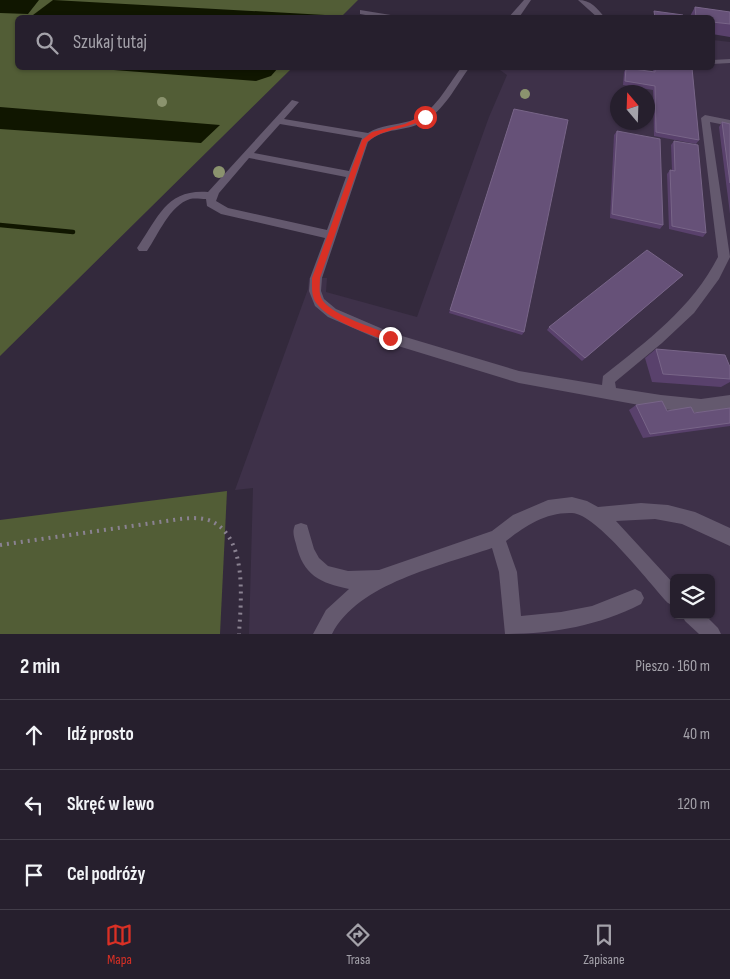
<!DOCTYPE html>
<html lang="pl">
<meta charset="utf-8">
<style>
:root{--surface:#261f2d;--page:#2e2735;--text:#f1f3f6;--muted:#a4a2aa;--line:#423d49;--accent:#d93025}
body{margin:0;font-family:"Sofia Sans Condensed",sans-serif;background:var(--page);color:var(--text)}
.controls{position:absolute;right:15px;bottom:15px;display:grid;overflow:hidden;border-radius:8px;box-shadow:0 1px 4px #0004}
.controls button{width:45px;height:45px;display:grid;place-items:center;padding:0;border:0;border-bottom:1px solid var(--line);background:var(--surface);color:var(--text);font:25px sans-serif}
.compass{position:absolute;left:610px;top:85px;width:45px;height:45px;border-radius:50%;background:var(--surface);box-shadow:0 1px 4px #0004;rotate:341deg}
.stop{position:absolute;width:15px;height:15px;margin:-11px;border:4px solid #d93025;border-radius:50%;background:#fff}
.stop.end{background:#d93025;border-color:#fff;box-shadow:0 1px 5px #0008}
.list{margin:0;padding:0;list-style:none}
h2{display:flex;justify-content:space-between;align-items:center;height:65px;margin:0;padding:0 20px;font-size:21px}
h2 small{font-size:16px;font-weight:400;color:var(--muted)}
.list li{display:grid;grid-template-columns:32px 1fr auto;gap:15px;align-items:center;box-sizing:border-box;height:70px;padding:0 20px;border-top:1px solid var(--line)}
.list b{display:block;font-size:19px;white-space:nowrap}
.list em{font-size:16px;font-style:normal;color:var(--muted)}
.icon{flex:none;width:28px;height:28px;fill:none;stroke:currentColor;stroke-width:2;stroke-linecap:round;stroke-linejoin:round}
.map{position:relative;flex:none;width:730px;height:634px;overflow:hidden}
.search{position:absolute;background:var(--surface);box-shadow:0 1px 4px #0004;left:15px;right:15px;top:15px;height:55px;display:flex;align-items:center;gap:12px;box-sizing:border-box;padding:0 18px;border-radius:8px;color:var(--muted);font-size:19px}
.sheet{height:275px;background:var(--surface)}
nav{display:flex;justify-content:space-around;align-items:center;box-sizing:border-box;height:70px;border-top:1px solid var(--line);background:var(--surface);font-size:14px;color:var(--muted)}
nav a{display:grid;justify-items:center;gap:2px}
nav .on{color:var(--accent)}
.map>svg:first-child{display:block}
</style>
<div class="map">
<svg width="730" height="634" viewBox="0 0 730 634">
<rect width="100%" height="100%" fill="#33293c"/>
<path fill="#3e3149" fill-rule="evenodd" d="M713 40 730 42V634H249L253 488 235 490 308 289 309 278H327L326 292 417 317 489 117 507 75 500 70 501 68H712ZM618 92H648V122H618ZM674 578H711V615H674Z"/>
<g fill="#525d36">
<polygon points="0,0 358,0 341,17 18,18 18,68 292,68 0,356"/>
<polygon points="227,491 220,634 0,634 0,520"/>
</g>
<g fill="#101600">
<polygon points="0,0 39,0 28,14 0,13"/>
<polygon points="53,0 325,15 327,17 82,18 33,15"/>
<polygon points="88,68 278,68 271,76 256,81"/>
<polygon points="0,107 220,125 201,143 0,129"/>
</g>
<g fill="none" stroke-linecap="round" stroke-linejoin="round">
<polyline stroke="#101600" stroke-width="4.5" points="0,225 73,232"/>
<path stroke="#8a8291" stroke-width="4" stroke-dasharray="2 5" stroke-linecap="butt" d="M0 545 180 519C190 518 201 517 211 521 248 538 241 600 239 634"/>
<g fill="#64596e" fill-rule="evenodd">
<polygon points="524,0 531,0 520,16 508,18"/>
<path d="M578 0C591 0 597 8 605 18H598Z"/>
<polygon points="360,10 397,16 400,18 382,18 360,14"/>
<polygon points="730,59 730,63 712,64 712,60"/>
<path d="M461 68H469C456 86 444 111 423 122 406 132 384 127 368 142L322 278 321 291 324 299 336 309 392 333 519 371 602 385 603 376C647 341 692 308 718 257L701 118 705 115 730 120V126L710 122 730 257 719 279 694 313 662 343 615 382 616 388 661 395 701 399 730 395V409L701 413 661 409 519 383 385 342 328 317 315 306 309 291 310 278 325 238 221 214 207 206 206 199C201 199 195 198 190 199 170 205 158 235 147 251H139L137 248 139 245C159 216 167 189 208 192L292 100 299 102 284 119 368 133C381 125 396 125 410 121 434 114 447 86 461 68ZM280 124 362 138 349 171 254 153ZM249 158 346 177 327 230 228 208 216 201 219 193Z"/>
<path d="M572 497 587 501 598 507 641 503 668 505 695 512 730 528V546L682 524 655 519 616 521 674 584V606L668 603C649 583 597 514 572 513 546 512 525 526 506 541L517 572 521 616 561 612 592 606 635 589 641 592 644 598 641 604C598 626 552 634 505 634L499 572 492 548C441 566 358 583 332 634H313L326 610 349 589C320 583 303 575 296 544 294 537 292 532 295 525L301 523 307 525 314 549 319 558 328 566 348 571 379 570 492 531 513 515 548 500Z"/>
<polygon points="682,615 705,615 718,628 721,634 699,634 685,621"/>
</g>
</g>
<g fill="#8b936e">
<circle cx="525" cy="94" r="5"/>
<circle cx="162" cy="102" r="5"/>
<circle cx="219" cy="172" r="6"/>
</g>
<g fill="#59416c">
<polygon points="695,7 730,12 730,37 712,34 712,18 689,18"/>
<polygon points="626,68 653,72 653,68 692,68 699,140 696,144 654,136 653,90 623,85 624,72"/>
<polygon points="514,109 524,332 522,335 449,313"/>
<polygon points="722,122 730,124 730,214 719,127"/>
<polygon points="617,131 663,225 660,229 610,218 614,135"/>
<polygon points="674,141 706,233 703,237 669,229 667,174 670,170 672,170 671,145"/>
<polygon points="683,275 582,361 547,330 549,327"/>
<polygon points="656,349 730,367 730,382 721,387 652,382 645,358"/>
<polygon points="636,405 667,411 694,413 730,408 730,426 643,438 629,410"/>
</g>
<g fill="#665178" stroke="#786588">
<polygon points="695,7 730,12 730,24 712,22 712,18 696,18"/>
<polygon points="654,11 683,15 684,18 655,18"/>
<polygon points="626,68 655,72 655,68 692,68 699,140 656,132 655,86 625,81"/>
<polygon points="514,109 568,120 524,332 450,310"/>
<polygon points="722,122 730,124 730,183"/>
<polygon points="617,131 660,139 663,225 612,214"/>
<polygon points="674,141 698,145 706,233 672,226 670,170 675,171"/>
<polygon points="647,250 683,275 585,358 549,327"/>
<polygon points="656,349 725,355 730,367 730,379 663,374"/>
<polygon points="662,401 667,411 691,407 694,413 730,408 730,423 650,434 636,405"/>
</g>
<path fill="#d93025" d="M423 115 428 117C409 130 384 127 367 142L320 278C320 286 318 294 323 301 336 317 373 327 393 336V341L390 342C369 334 330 321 317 304 311 297 312 287 312 278L362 140 372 132 405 124Z"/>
</svg>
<div class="controls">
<button><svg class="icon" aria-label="layers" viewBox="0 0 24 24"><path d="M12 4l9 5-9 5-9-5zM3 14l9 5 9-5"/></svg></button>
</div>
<svg class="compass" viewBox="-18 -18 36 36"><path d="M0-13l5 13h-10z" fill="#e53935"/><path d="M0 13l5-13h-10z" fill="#a4a2aa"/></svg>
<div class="stop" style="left:425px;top:117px"></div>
<div class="stop end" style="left:390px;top:338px"></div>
<div class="search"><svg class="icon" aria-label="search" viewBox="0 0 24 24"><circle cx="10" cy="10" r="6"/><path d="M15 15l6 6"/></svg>Szukaj tutaj</div>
</div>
<section class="sheet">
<h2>2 min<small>Pieszo · 160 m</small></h2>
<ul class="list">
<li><svg class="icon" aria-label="ahead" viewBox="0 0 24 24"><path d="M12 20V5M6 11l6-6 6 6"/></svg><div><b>Idź prosto</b></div><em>40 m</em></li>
<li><svg class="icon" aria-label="left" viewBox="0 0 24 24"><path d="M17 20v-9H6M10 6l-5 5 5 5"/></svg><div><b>Skręć w lewo</b></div><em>120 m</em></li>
<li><svg class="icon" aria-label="arrive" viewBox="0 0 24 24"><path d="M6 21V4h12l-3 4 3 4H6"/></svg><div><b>Cel podróży</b></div></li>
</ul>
</section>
<nav>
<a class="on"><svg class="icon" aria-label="map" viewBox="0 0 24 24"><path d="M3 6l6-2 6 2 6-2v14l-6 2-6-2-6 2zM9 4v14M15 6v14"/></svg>Mapa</a>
<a><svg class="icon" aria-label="directions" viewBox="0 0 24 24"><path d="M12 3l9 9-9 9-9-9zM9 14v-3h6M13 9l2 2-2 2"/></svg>Trasa</a>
<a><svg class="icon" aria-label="saved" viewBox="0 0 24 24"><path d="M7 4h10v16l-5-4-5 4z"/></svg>Zapisane</a>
</nav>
